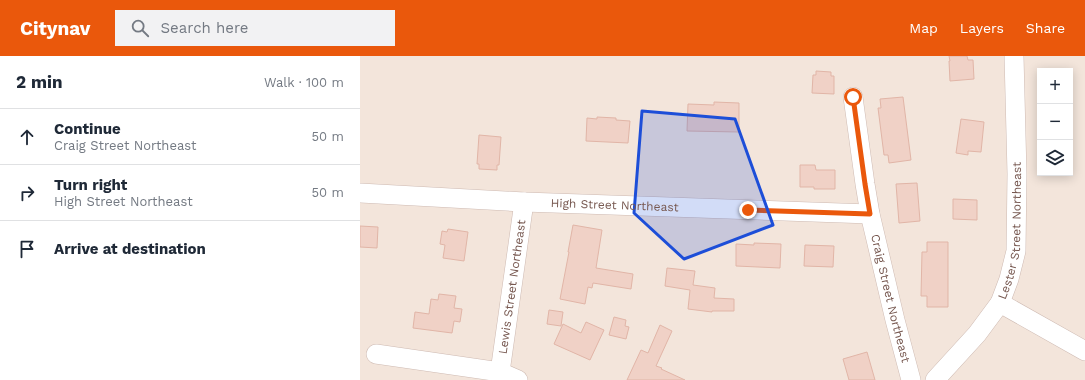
<!DOCTYPE html>
<meta charset="utf-8">
<style>
:root{--surface:#fff;--page:#f2f2f3;--text:#1f2937;--muted:#747a83;--line:#e0e1e3;--accent:#ea580c}
body{margin:0;font-family:"Work Sans",sans-serif;background:var(--page);color:var(--text)}
.controls{position:absolute;right:12px;top:12px;display:grid;overflow:hidden;border-radius:0px;box-shadow:0 2px 10px #0003}
.controls button{width:36px;height:36px;display:grid;place-items:center;padding:0;border:0;border-bottom:1px solid var(--line);background:var(--surface);color:var(--text);font:20px sans-serif}
.stop{position:absolute;width:12px;height:12px;margin:-9px;border:3px solid #ea580c;border-radius:50%;background:#fff}
.stop.end{background:#ea580c;border-color:#fff;box-shadow:0 1px 4px #0008}
.list{margin:0;padding:0;list-style:none}
h2{display:flex;justify-content:space-between;align-items:center;height:52px;margin:0;padding:0 16px;font-size:17px}
h2 small{font-size:13px;font-weight:400;color:var(--muted)}
.list li{display:grid;grid-template-columns:26px 1fr auto;gap:12px;align-items:center;box-sizing:border-box;height:56px;padding:0 16px;border-top:1px solid var(--line)}
.list b{display:block;font-size:15px;white-space:nowrap}
.list p{margin:0;font-size:13px;white-space:nowrap;color:var(--muted)}
.list em{font-size:13px;font-style:normal;color:var(--muted)}
.icon{flex:none;width:22px;height:22px;fill:none;stroke:currentColor;stroke-width:2;stroke-linecap:round;stroke-linejoin:round}
.map{position:relative;flex:none;width:725px;height:324px;overflow:hidden}
header{display:flex;align-items:center;gap:24px;box-sizing:border-box;height:56px;padding:0 20px;background:var(--accent);color:#fff}
header strong{font-size:19px}
nav{display:flex;gap:22px;margin-inline-start:auto;font-size:14px}
.search{width:280px;height:36px;background:var(--page);display:flex;align-items:center;gap:10px;box-sizing:border-box;padding:0 14px;border-radius:0px;color:var(--muted);font-size:15px}
main{display:flex}
aside{flex:1;background:var(--surface)}
.map>svg:first-child{display:block}
</style>
<header>
<strong>Citynav</strong>
<div class="search"><svg class="icon" aria-label="search" viewBox="0 0 24 24"><circle cx="10" cy="10" r="6"/><path d="M15 15l6 6"/></svg>Search here</div>
<nav><a>Map</a><a>Layers</a><a>Share</a></nav>
</header>
<main>
<aside>
<h2>2 min<small>Walk · 100 m</small></h2>
<ul class="list">
<li><svg class="icon" aria-label="ahead" viewBox="0 0 24 24"><path d="M12 20V5M6 11l6-6 6 6"/></svg><div><b>Continue</b><p>Craig Street Northeast</p></div><em>50 m</em></li>
<li><svg class="icon" aria-label="right" viewBox="0 0 24 24"><path d="M7 20v-9h11M14 6l5 5-5 5"/></svg><div><b>Turn right</b><p>High Street Northeast</p></div><em>50 m</em></li>
<li><svg class="icon" aria-label="arrive" viewBox="0 0 24 24"><path d="M6 21V4h12l-3 4 3 4H6"/></svg><div><b>Arrive at destination</b></div></li>
</ul>
</aside>
<div class="map">
<svg width="725" height="324" viewBox="0 0 725 324">
<rect width="100%" height="100%" fill="#fcf4ec"/>
<path fill="#f3e5db" fill-rule="evenodd" d="M0 0H725V324H0ZM680 15H710V117H680Z"/>
<g fill="#f0d1c6" stroke="#e1b5a7">
<polygon points="589,0 607,0 608,4 613,4 614,23 590,25 589,5 590,5"/>
<polygon points="456,15 471,16 471,20 474,20 474,38 452,37 453,19 456,19"/>
<polygon points="543,41 551,104 529,107 528,99 524,99 518,52 521,52 520,43"/>
<polygon points="354,46 379,47 379,76 327,75 328,48 354,49"/>
<polygon points="237,61 256,62 256,64 270,65 268,87 226,85 227,62 237,63"/>
<polygon points="601,63 624,66 621,96 608,95 608,99 596,97"/>
<polygon points="119,79 141,81 139,109 137,109 137,114 119,113 119,108 117,108"/>
<polygon points="440,109 455,109 456,114 475,114 475,133 454,133 454,131 440,131"/>
<polygon points="557,127 560,165 539,167 536,128"/>
<polygon points="593,143 617,144 617,164 593,163"/>
<polygon points="213,169 242,174 236,212 273,218 271,233 233,227 232,232 228,231 225,248 200,243 209,196 208,196"/>
<polygon points="0,170 18,171 17,192 0,191"/>
<polygon points="88,173 108,176 104,205 83,202 85,189 80,188 82,175 87,176"/>
<polygon points="567,186 588,186 588,251 567,251 567,240 561,240 562,196 567,196"/>
<polygon points="394,187 421,188 420,212 376,210 376,188 394,189"/>
<polygon points="445,189 474,190 473,211 444,210"/>
<polygon points="307,212 335,215 333,229 355,232 354,242 374,243 374,255 352,255 352,256 328,253 330,234 305,230"/>
<polygon points="79,238 96,240 94,252 102,253 100,266 94,265 92,277 53,272 55,256 69,258 71,243 78,244"/>
<polygon points="189,254 203,256 201,270 187,268"/>
<polygon points="254,261 266,264 265,270 269,271 266,283 249,279"/>
<polygon points="226,266 244,274 230,304 194,288 203,268 221,277"/>
<polygon points="300,269 312,275 296,310 302,312 301,313 325,324 267,324 281,294 288,297"/>
<polygon points="507,296 515,324 489,324 483,303"/>
</g>
<g fill="none" stroke-linecap="round" stroke-linejoin="round">
<g stroke="#cebab2" stroke-width="20">
<g id="minor">
<path id="s1" d="M493 41 505 128 510 158 535 264 551 324"/>
<path id="s2" d="M0 137 164 146 510 158"/>
<polyline points="640,247 725,295"/>
<polyline points="16,298 140,316 158,324"/>
<path id="s3" d="M140 316 164 146"/>
<path id="s4" d="M575 324 617 278 640 247 649 223 656 195 657 118 654 0"/>
</g>
</g>
<use href="#minor" stroke="#fff" stroke-width="19"/>
</g>
<g fill="none" stroke-linecap="round" stroke-linejoin="round">
<polyline stroke="#ea580c" stroke-width="5" points="388,154 510,158 505,128 493,41"/>
</g>
<path fill="#1d4ed8" fill-opacity="0.2" stroke="#1d4ed8" stroke-width="3" stroke-linejoin="round" d="M282 55 375 63 413 169 324 203 274 157Z"/>
<g text-anchor="middle" stroke-width="4" stroke-linejoin="round" paint-order="stroke">
<g font-size="12" fill="#775850" stroke="#fef8f3">
<text dy="4" stroke="none"><textPath href="#s2" startOffset="255">High Street Northeast</textPath></text>
<text dy="4" stroke="none"><textPath href="#s4" startOffset="175">Lester Street Northeast</textPath></text>
<text dy="4" stroke="none"><textPath href="#s3" startOffset="86">Lewis Street Northeast</textPath></text>
<text dy="4" stroke="none"><textPath href="#s1" startOffset="205">Craig Street Northeast</textPath></text>
</g>
</g>
</svg>
<div class="controls">
<button>+</button>
<button>−</button>
<button><svg class="icon" aria-label="layers" viewBox="0 0 24 24"><path d="M12 4l9 5-9 5-9-5zM3 14l9 5 9-5"/></svg></button>
</div>
<div class="stop" style="left:493px;top:41px"></div>
<div class="stop end" style="left:388px;top:154px"></div>
</div>
</main>
